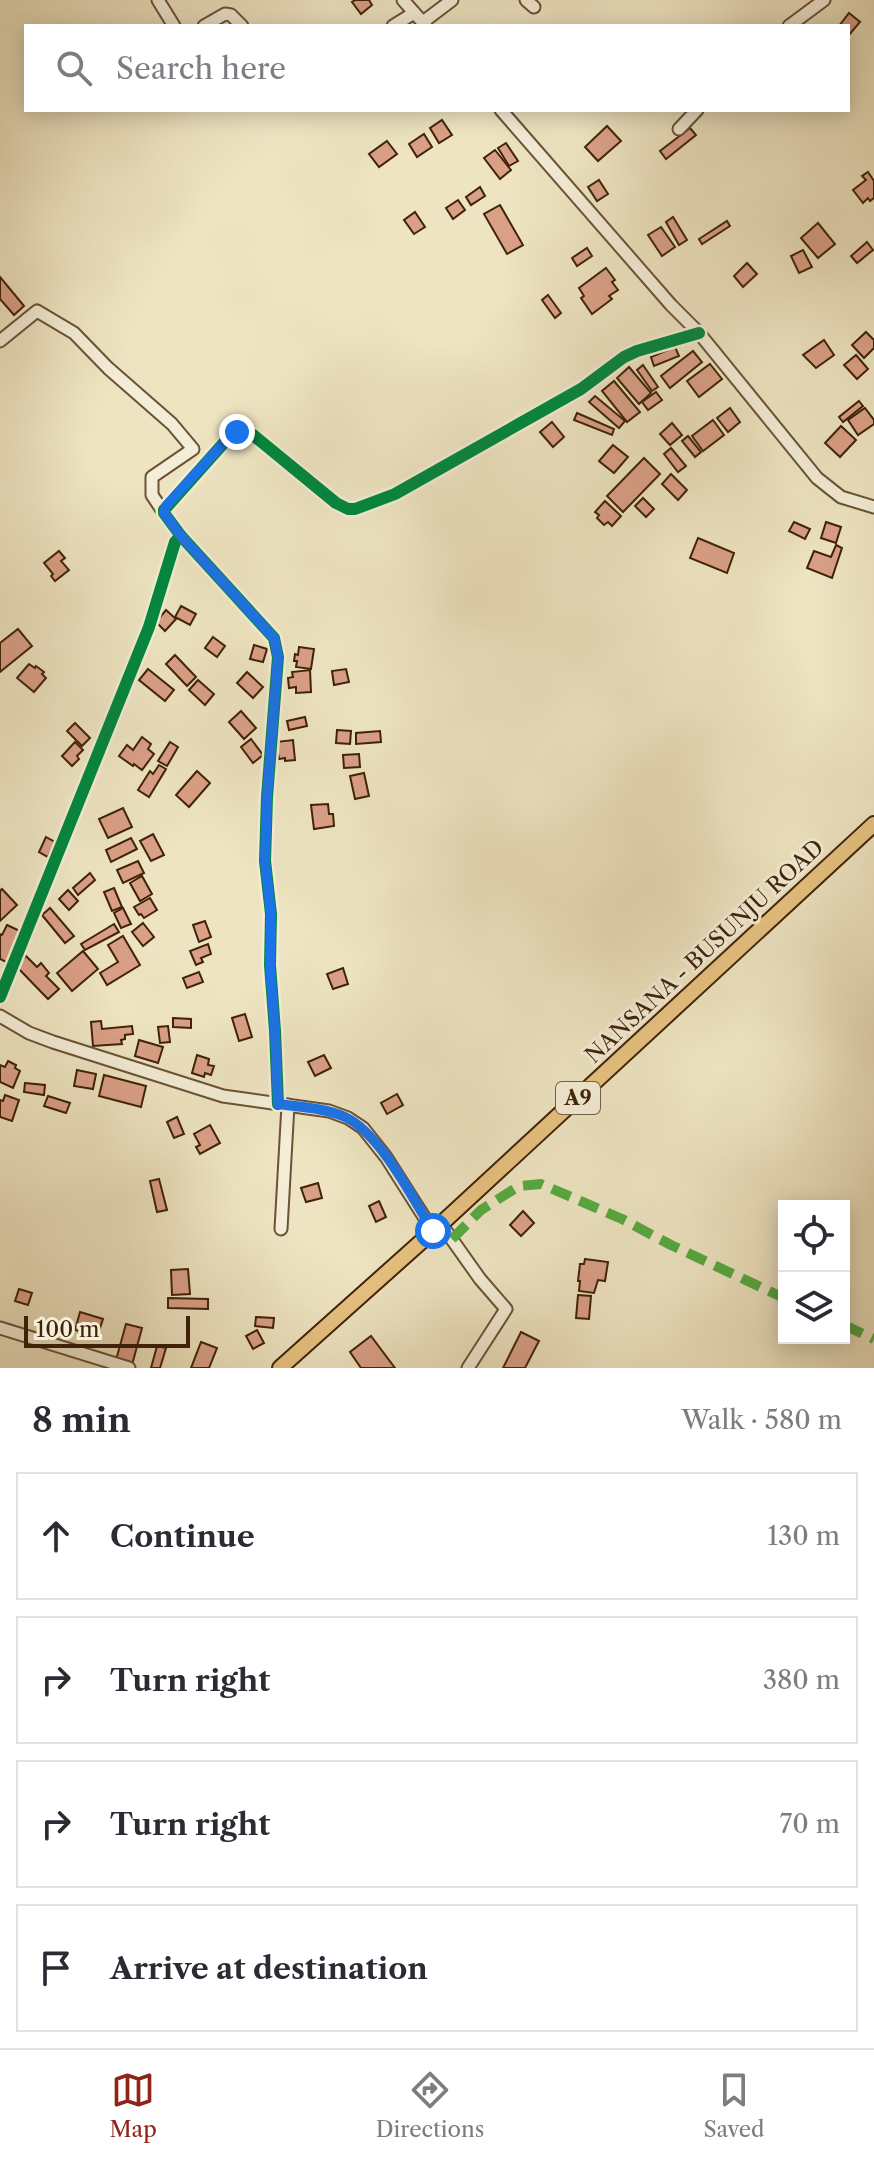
<!DOCTYPE html>
<meta charset="utf-8">
<style>
:root{--surface:#fff;--page:#f7f7f7;--text:#2b2b33;--muted:#7c7c81;--line:#e1e1e2;--accent:#8f2418}
body{margin:0;font-family:"Libre Caslon Text",serif;background:var(--page);color:var(--text)}
.controls{position:absolute;right:24px;bottom:24px;display:grid;overflow:hidden;border-radius:0px;box-shadow:0 4px 20px #0003}
.controls button{width:72px;height:72px;display:grid;place-items:center;padding:0;border:0;border-bottom:2px solid var(--line);background:var(--surface);color:var(--text);font:40px sans-serif}
.scale{position:absolute;left:24px;bottom:20px;width:166px;box-sizing:border-box;padding-left:8px;border:4px solid #3f2208;border-top:0;font-size:22px;line-height:28px;white-space:nowrap;color:#3f2208;-webkit-text-stroke:6px #f4edd7;paint-order:stroke}
.stop{position:absolute;width:24px;height:24px;margin:-18px;border:6px solid #1a73e8;border-radius:50%;background:#fff}
.stop.end{background:#1a73e8;border-color:#fff;box-shadow:0 2px 8px #0008}
.list{margin:0;padding:0;list-style:none}
h2{display:flex;justify-content:space-between;align-items:center;height:104px;margin:0;padding:0 32px;font-size:34px}
h2 small{font-size:26px;font-weight:400;color:var(--muted)}
.list li{display:grid;grid-template-columns:52px 1fr auto;gap:24px;align-items:center;box-sizing:border-box;height:128px;margin:0 16px 16px;padding:0 16px;border:2px solid var(--line);border-radius:0px}
.list b{display:block;font-size:30px;white-space:nowrap}
.list em{font-size:26px;font-style:normal;color:var(--muted)}
.icon{flex:none;width:44px;height:44px;fill:none;stroke:currentColor;stroke-width:2;stroke-linecap:round;stroke-linejoin:round}
.map{position:relative;flex:none;width:874px;height:1368px;overflow:hidden}
.search{position:absolute;background:var(--surface);box-shadow:0 4px 20px #0003;left:24px;right:24px;top:24px;height:88px;display:flex;align-items:center;gap:20px;box-sizing:border-box;padding:0 28px;border-radius:0px;color:var(--muted);font-size:30px}
.sheet{height:680px;background:var(--surface)}
nav{display:flex;justify-content:space-around;align-items:center;box-sizing:border-box;height:112px;border-top:2px solid var(--line);background:var(--surface);font-size:22px;color:var(--muted)}
nav a{display:grid;justify-items:center;gap:4px}
nav .on{color:var(--accent)}
.map>svg:first-child{display:block}
</style>
<div class="map">
<svg width="874" height="1368" viewBox="0 0 874 1368">
<rect width="100%" height="100%" fill="#eee4c1"/>
<filter id="stains"><feTurbulence type="fractalNoise" baseFrequency=".0025" numOctaves="4"/><feColorMatrix values="0 0 0 0 .2 0 0 0 0 .09 0 0 0 0 .02 0 0 0 .5 -.17"/></filter>
<radialGradient id="worn" r=".72"><stop offset=".6" stop-color="#630" stop-opacity="0"/><stop offset="1" stop-color="#630" stop-opacity=".3"/></radialGradient>
<g fill="#daa086" stroke="#3f2208" stroke-width="2">
<polygon points="355,0 369,0 372,5 361,14 352,2"/>
<polygon points="849,13 860,22 849,35 848,26 839,26"/>
<polygon points="442,120 452,135 439,143 430,128"/>
<polygon points="607,126 621,141 598,161 585,147"/>
<polygon points="690,128 696,135 666,159 660,151"/>
<polygon points="424,134 432,147 417,157 409,144"/>
<polygon points="387,141 397,154 379,167 369,154"/>
<polygon points="506,143 518,161 509,166 498,148"/>
<polygon points="495,150 511,170 500,179 484,158"/>
<polygon points="868,172 874,181 874,198 870,201 868,198 863,203 853,190 866,180 862,176"/>
<polygon points="599,180 608,194 597,201 588,187"/>
<polygon points="480,187 485,196 471,205 466,197"/>
<polygon points="458,200 465,210 453,219 446,208"/>
<polygon points="500,205 523,245 507,254 484,214"/>
<polygon points="415,212 425,227 414,234 404,220"/>
<polygon points="673,217 687,240 679,245 666,222"/>
<polygon points="727,221 730,226 702,244 699,239"/>
<polygon points="818,223 835,244 818,258 801,238"/>
<polygon points="661,227 675,247 662,256 648,235"/>
<polygon points="867,242 873,250 857,263 851,256"/>
<polygon points="587,248 592,256 577,266 572,258"/>
<polygon points="803,250 812,267 799,273 791,256"/>
<polygon points="747,263 757,274 743,287 734,276"/>
<polygon points="606,268 615,280 612,282 618,290 609,296 612,299 592,314 581,298 584,296 579,288"/>
<polygon points="0,277 24,306 14,315 0,299"/>
<polygon points="548,295 561,313 555,318 542,300"/>
<polygon points="866,332 874,340 874,348 864,358 852,345"/>
<polygon points="824,340 834,355 816,368 803,355"/>
<polygon points="675,347 679,356 654,366 651,357"/>
<polygon points="693,351 702,362 670,388 661,376"/>
<polygon points="856,355 868,369 857,379 844,365"/>
<polygon points="710,364 722,379 699,397 687,381"/>
<polygon points="643,365 658,387 652,391 637,370"/>
<polygon points="629,367 651,393 639,404 617,378"/>
<polygon points="614,381 640,412 627,422 602,391"/>
<polygon points="656,392 662,400 648,410 642,402"/>
<polygon points="595,396 625,421 619,428 589,402"/>
<polygon points="859,401 863,406 843,422 839,417"/>
<polygon points="730,408 740,422 728,432 717,418"/>
<polygon points="865,408 874,420 874,424 858,435 848,420"/>
<polygon points="577,413 614,429 612,435 574,420"/>
<polygon points="713,420 724,435 703,451 692,436"/>
<polygon points="552,422 564,437 553,447 540,432"/>
<polygon points="672,423 682,435 670,445 660,434"/>
<polygon points="841,426 856,440 840,457 825,443"/>
<polygon points="688,436 701,452 695,457 682,441"/>
<polygon points="613,445 628,457 614,473 599,461"/>
<polygon points="671,448 686,466 678,472 664,454"/>
<polygon points="644,458 660,474 623,512 607,496"/>
<polygon points="671,474 687,490 678,500 662,484"/>
<polygon points="643,498 654,509 646,517 635,506"/>
<polygon points="605,501 621,516 612,526 608,522 604,525 597,518 599,515 595,512"/>
<polygon points="794,522 810,529 805,539 789,531"/>
<polygon points="826,522 841,527 836,543 821,538"/>
<polygon points="698,538 734,553 727,573 690,558"/>
<polygon points="836,545 842,548 832,578 807,568 814,551 831,557"/>
<polygon points="59,551 65,558 61,561 69,570 55,581 51,576 53,574 44,563"/>
<polygon points="181,606 196,614 190,625 175,617"/>
<polygon points="166,610 176,619 165,631 156,622"/>
<polygon points="18,629 32,646 0,672 0,643"/>
<polygon points="213,637 225,646 217,657 205,648"/>
<polygon points="254,645 267,649 263,662 250,659"/>
<polygon points="299,647 314,649 311,669 296,667 297,661 294,661 295,654 298,655"/>
<polygon points="175,655 196,677 187,686 166,664"/>
<polygon points="29,664 35,668 36,666 44,672 42,674 46,678 34,692 17,678"/>
<polygon points="148,669 174,690 165,701 139,680"/>
<polygon points="346,669 349,682 334,685 332,671"/>
<polygon points="310,670 311,692 296,693 296,687 289,688 288,678 293,677 292,672"/>
<polygon points="247,672 263,687 253,698 237,683"/>
<polygon points="198,680 214,694 205,705 189,690"/>
<polygon points="241,711 256,728 244,739 229,722"/>
<polygon points="305,717 307,726 289,730 287,721"/>
<polygon points="75,723 90,738 82,746 67,731"/>
<polygon points="337,730 351,731 350,744 336,743"/>
<polygon points="380,731 381,742 356,744 356,733"/>
<polygon points="142,737 151,744 148,749 154,754 142,770 134,764 133,766 119,756 127,745 133,750"/>
<polygon points="251,739 263,755 253,763 241,747"/>
<polygon points="293,740 295,760 285,761 285,758 279,759 276,742"/>
<polygon points="75,742 83,750 77,756 79,759 72,766 62,756"/>
<polygon points="170,742 178,747 167,766 158,761"/>
<polygon points="359,754 360,767 344,768 343,755"/>
<polygon points="159,765 166,769 149,797 138,790 150,771 153,774"/>
<polygon points="197,771 210,783 189,807 176,795"/>
<polygon points="364,773 369,796 355,799 350,776"/>
<polygon points="328,804 329,814 333,814 334,826 314,829 311,805"/>
<polygon points="123,808 132,827 108,838 99,819"/>
<polygon points="153,834 164,855 151,861 140,841"/>
<polygon points="46,837 55,842 48,857 39,852"/>
<polygon points="131,838 137,849 111,862 106,850"/>
<polygon points="138,861 144,873 123,883 117,870"/>
<polygon points="90,873 95,880 78,895 73,888"/>
<polygon points="142,876 152,894 140,901 130,883"/>
<polygon points="114,888 122,907 112,911 104,892"/>
<polygon points="2,889 17,905 0,921 0,891"/>
<polygon points="68,890 78,901 69,910 59,899"/>
<polygon points="150,898 157,910 144,918 141,914 139,915 134,907"/>
<polygon points="50,908 74,936 65,943 42,915"/>
<polygon points="123,908 131,924 121,928 114,913"/>
<polygon points="205,921 211,937 199,942 193,925"/>
<polygon points="143,923 154,937 143,946 132,932"/>
<polygon points="114,924 119,932 85,950 81,944"/>
<polygon points="7,925 22,932 8,963 0,959 0,934 2,935"/>
<polygon points="123,936 140,965 107,985 100,973 118,962 108,945"/>
<polygon points="208,944 211,954 201,958 203,962 196,965 190,951"/>
<polygon points="83,951 98,969 72,991 57,973"/>
<polygon points="26,956 37,967 41,963 49,973 46,976 59,989 48,999 16,966"/>
<polygon points="343,968 348,984 333,989 327,974"/>
<polygon points="199,972 203,982 187,988 183,978"/>
<polygon points="245,1014 252,1037 239,1041 232,1018"/>
<polygon points="173,1018 191,1019 191,1028 173,1027"/>
<polygon points="101,1021 102,1029 132,1026 133,1034 125,1035 125,1039 121,1040 122,1044 93,1046 91,1022"/>
<polygon points="168,1026 170,1042 160,1043 158,1027"/>
<polygon points="139,1040 163,1047 158,1063 135,1056"/>
<polygon points="197,1055 209,1059 208,1065 214,1066 211,1075 205,1073 204,1077 192,1073"/>
<polygon points="324,1055 331,1068 315,1076 308,1062"/>
<polygon points="8,1061 16,1065 15,1068 20,1071 13,1088 0,1082 0,1065 5,1067"/>
<polygon points="77,1070 96,1074 93,1089 74,1086"/>
<polygon points="104,1075 146,1086 141,1107 99,1096"/>
<polygon points="25,1083 45,1085 44,1095 24,1092"/>
<polygon points="397,1094 403,1105 387,1114 381,1103"/>
<polygon points="5,1095 19,1100 12,1121 0,1117 0,1100 3,1101"/>
<polygon points="48,1096 70,1103 66,1113 44,1106"/>
<polygon points="177,1117 184,1134 174,1138 167,1122"/>
<polygon points="210,1125 220,1143 200,1154 196,1147 200,1145 194,1134"/>
<polygon points="159,1179 167,1210 157,1212 150,1181"/>
<polygon points="318,1183 322,1198 306,1202 301,1188"/>
<polygon points="379,1201 386,1217 376,1222 369,1206"/>
<polygon points="523,1211 534,1223 521,1236 510,1225"/>
<polygon points="585,1259 608,1262 605,1281 598,1280 594,1293 579,1291 580,1281 578,1281 580,1264 584,1264"/>
<polygon points="188,1269 190,1294 172,1295 171,1270"/>
<polygon points="19,1289 32,1293 28,1305 15,1301"/>
<polygon points="578,1295 591,1296 589,1319 576,1318"/>
<polygon points="168,1298 208,1299 208,1309 168,1308"/>
<polygon points="80,1312 103,1319 97,1337 90,1335 89,1338 82,1336 83,1332 75,1330"/>
<polygon points="256,1317 274,1318 273,1328 255,1326"/>
<polygon points="126,1324 142,1328 132,1365 116,1360"/>
<polygon points="257,1330 264,1343 253,1349 246,1336"/>
<polygon points="521,1332 539,1341 525,1368 503,1368"/>
<polygon points="371,1336 395,1368 361,1368 350,1352"/>
<polygon points="201,1342 217,1348 209,1368 191,1368"/>
<polygon points="157,1346 166,1348 160,1368 151,1368"/>
</g>
<g fill="none" stroke-linecap="round" stroke-linejoin="round">
<g stroke="#6b5236" stroke-width="15">
<g id="minor">
<polyline points="158,0 174,26"/>
<polyline points="403,0 426,26"/>
<polyline points="526,0 534,7"/>
<polyline points="423,22 452,0"/>
<polyline points="204,26 225,14 231,15 242,26"/>
<polyline points="393,26 414,13"/>
<polyline points="789,26 824,0"/>
<polyline points="501,110 671,305 699,333 817,478 841,497 874,507"/>
<polyline points="679,129 697,110"/>
<polyline points="0,341 37,311 74,333 108,368 172,424 193,449 152,477 152,495 164,513"/>
<polyline points="181,536 274,638 278,657 267,797 265,861 271,914 270,965 275,1031 278,1104"/>
<polyline points="0,997 149,627 175,542 181,536 164,513 164,510 230,436 237,432 253,435 336,503 348,509 355,509 395,494 581,389 624,357 637,351 699,333"/>
<polyline points="0,1016 29,1033 53,1042 223,1096 329,1111 348,1118 363,1128 386,1157 433,1231"/>
<polyline points="441,1224 480,1279 506,1309 468,1368"/>
<polyline points="281,1229 288,1105"/>
<polyline points="0,1328 129,1368"/>
</g>
</g>
<g stroke="#3f2208" stroke-width="18">
<polyline id="major" points="280,1368 441,1224 874,824"/>
</g>
<use href="#minor" stroke="#f4edd7" stroke-width="11"/>
<use href="#major" stroke="#e7c280" stroke-width="14"/>
<g stroke="#56aa41" stroke-width="10" stroke-dasharray="20 10" stroke-linecap="butt">
<polyline points="452,1239 481,1210 519,1186 541,1184 622,1219 671,1245 784,1298"/>
<polyline points="844,1325 874,1339"/>
</g>
<g stroke="#f4edd7" stroke-width="17">
<g id="cycleway">
<polyline points="181,536 274,638 278,657 267,797 265,861 271,914 270,965 275,1031 278,1104"/>
<polyline points="0,997 149,627 175,542 181,536 164,513 164,510 230,436 237,432 253,435 336,503 348,509 355,509 395,494 581,389 624,357 637,351 699,333"/>
</g>
</g>
<use href="#cycleway" stroke="#00873e" stroke-width="12"/>
</g>
<g fill="none" stroke-linecap="round" stroke-linejoin="round">
<path stroke="#1a73e8" stroke-width="10" d="M237 432 230 436 166 506 164 513 181 536 274 638 278 657 267 797 265 861 271 914 270 965 275 1031 278 1104C300 1107 325 1108 345 1117 380 1133 413 1199 433 1231"/>
</g>
<g text-anchor="middle" stroke-width="6" stroke-linejoin="round" paint-order="stroke">
<rect fill="#f4edd7" stroke="#755f46" stroke-width="2" x="556" y="1082" width="44" height="32" rx="6"/>
<g font-size="20" font-weight="bold" fill="#3f2208">
<text x="578" y="1105">A9</text>
</g>
<g font-size="22" fill="#3f2208" stroke="#f4edd7">
<text transform="translate(704 951) rotate(-43)" y="8">NANSANA - BUSUNJU ROAD</text>
</g>
</g>
<rect width="100%" height="100%" filter="url(#stains)"/>
<rect width="100%" height="100%" fill="url(#worn)"/>
</svg>
<div class="controls">
<button><svg class="icon" aria-label="locate" viewBox="0 0 24 24"><circle cx="12" cy="12" r="6"/><path d="M12 2v4M12 18v4M2 12h4M18 12h4"/></svg></button>
<button><svg class="icon" aria-label="layers" viewBox="0 0 24 24"><path d="M12 4l9 5-9 5-9-5zM3 14l9 5 9-5"/></svg></button>
</div>
<div class="scale">100 m</div>
<div class="stop" style="left:433px;top:1231px"></div>
<div class="stop end" style="left:237px;top:432px"></div>
<div class="search"><svg class="icon" aria-label="search" viewBox="0 0 24 24"><circle cx="10" cy="10" r="6"/><path d="M15 15l6 6"/></svg>Search here</div>
</div>
<section class="sheet">
<h2>8 min<small>Walk · 580 m</small></h2>
<ul class="list">
<li><svg class="icon" aria-label="ahead" viewBox="0 0 24 24"><path d="M12 20V5M6 11l6-6 6 6"/></svg><div><b>Continue</b></div><em>130 m</em></li>
<li><svg class="icon" aria-label="right" viewBox="0 0 24 24"><path d="M7 20v-9h11M14 6l5 5-5 5"/></svg><div><b>Turn right</b></div><em>380 m</em></li>
<li><svg class="icon" aria-label="right" viewBox="0 0 24 24"><path d="M7 20v-9h11M14 6l5 5-5 5"/></svg><div><b>Turn right</b></div><em>70 m</em></li>
<li><svg class="icon" aria-label="arrive" viewBox="0 0 24 24"><path d="M6 21V4h12l-3 4 3 4H6"/></svg><div><b>Arrive at destination</b></div></li>
</ul>
</section>
<nav>
<a class="on"><svg class="icon" aria-label="map" viewBox="0 0 24 24"><path d="M3 6l6-2 6 2 6-2v14l-6 2-6-2-6 2zM9 4v14M15 6v14"/></svg>Map</a>
<a><svg class="icon" aria-label="directions" viewBox="0 0 24 24"><path d="M12 3l9 9-9 9-9-9zM9 14v-3h6M13 9l2 2-2 2"/></svg>Directions</a>
<a><svg class="icon" aria-label="saved" viewBox="0 0 24 24"><path d="M7 4h10v16l-5-4-5 4z"/></svg>Saved</a>
</nav>
